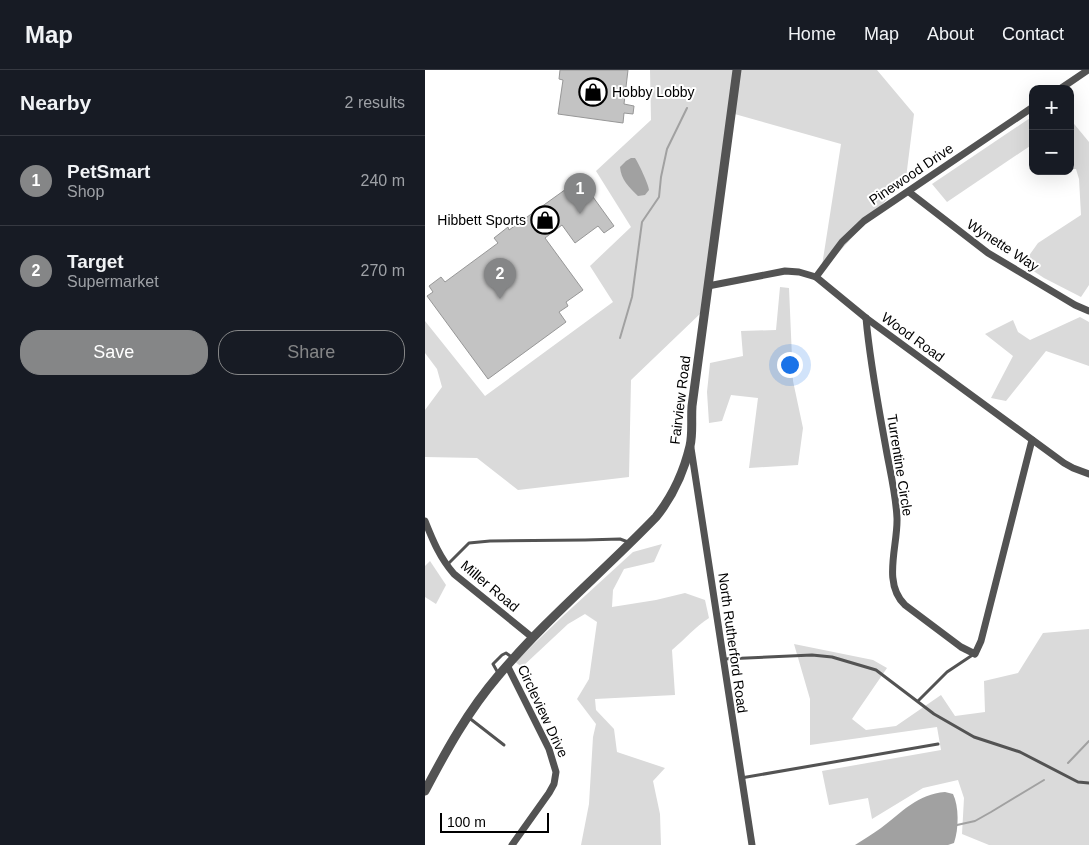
<!DOCTYPE html>
<meta charset="utf-8">
<style>
:root{--surface:#171b24;--page:#242831;--text:#f1f3f6;--muted:#9ea1a6;--line:#363941;--accent:#858687}
body{margin:0;font-family:Arial,sans-serif;background:var(--page);color:var(--text)}
.controls{position:absolute;right:15px;top:15px;display:grid;overflow:hidden;border-radius:10px;box-shadow:0 5px 20px #0002}
.controls button{width:45px;height:45px;display:grid;place-items:center;padding:0;border:0;border-bottom:1px solid var(--line);background:var(--surface);color:var(--text);font:25px sans-serif}
.scale{position:absolute;left:15px;bottom:12px;width:109px;box-sizing:border-box;padding-left:5px;border:2px solid #000;border-top:0;font-size:14px;line-height:18px;white-space:nowrap;color:#000;-webkit-text-stroke:4px #fff;paint-order:stroke}
.you{position:absolute;left:364px;top:294px;width:18px;height:18px;margin:-12px;border:4px solid #fff;border-radius:50%;background:#1a73e8;box-shadow:0 0 0 8px #1a73e833}
.badge{display:grid;place-items:center;width:32px;height:32px;border-radius:50%;background:var(--accent);color:#fff;font-size:16px;font-weight:700}
.pin{position:absolute;translate:-50% -41px;filter:drop-shadow(0 1px 2px #0008)}
.pin::after{content:'';position:absolute;top:26px;width:18px;height:15px;background:inherit;clip-path:polygon(0 0,100% 0,50% 100%)}
.list{margin:0;padding:0;list-style:none}
h2{display:flex;justify-content:space-between;align-items:center;height:65px;margin:0;padding:0 20px;font-size:21px}
h2 small{font-size:16px;font-weight:400;color:var(--muted)}
.list li{display:grid;grid-template-columns:32px 1fr auto;gap:15px;align-items:center;box-sizing:border-box;height:90px;padding:0 20px;border-top:1px solid var(--line)}
.list b{display:block;font-size:19px;white-space:nowrap}
.list p{margin:0;font-size:16px;white-space:nowrap;color:var(--muted)}
.list em{font-size:16px;font-style:normal;color:var(--muted)}
.actions{display:flex;gap:10px;padding:15px 20px}
.actions a{flex:1;padding:11px 0;border:1px solid var(--accent);border-radius:20px;text-align:center;font-size:18px;color:var(--accent)}
.actions .main{background:var(--accent);color:#fff}
.map{position:relative;flex:none;width:664px;height:775px;overflow:hidden}
header{display:flex;align-items:center;gap:30px;box-sizing:border-box;height:70px;padding:0 25px;background:var(--surface);border-bottom:1px solid var(--line)}
header strong{font-size:24px}
nav{display:flex;gap:28px;margin-inline-start:auto;font-size:18px}
main{display:flex}
aside{flex:1;background:var(--surface)}
.map>svg:first-child{display:block}
</style>
<header>
<strong>Map</strong>
<nav><a>Home</a><a>Map</a><a>About</a><a>Contact</a></nav>
</header>
<main>
<aside>
<h2>Nearby<small>2 results</small></h2>
<ul class="list">
<li><span class="badge">1</span><div><b>PetSmart</b><p>Shop</p></div><em>240 m</em></li>
<li><span class="badge">2</span><div><b>Target</b><p>Supermarket</p></div><em>270 m</em></li>
</ul>
<div class="actions"><a class="main">Save</a><a>Share</a></div>
</aside>
<div class="map">
<svg width="664" height="775" viewBox="0 0 664 775">
<rect width="100%" height="100%" fill="#fff"/>
<g fill="#dadada">
<polygon points="225,0 452,0 489,44 481,108 396,202 416,74 306,43 277,242 206,310 204,407 93,420 52,388 0,387 0,340 17,317 12,299 0,283 0,251 60,326 188,232 165,196 206,157 171,101 226,50"/>
<polygon points="608,46 608,74 522,132 507,114"/>
<polygon points="645,49 664,72 664,215 656,227 619,208 598,194 613,173 656,145 654,109 651,99 645,99"/>
<polygon points="355,217 364,218 368,311 378,358 373,395 324,398 333,328 306,325 297,351 284,353 282,322 285,293 318,286 316,261 351,260"/>
<polygon points="655,247 664,252 664,296 621,281 581,331 566,328 588,286 560,264 588,250 593,262 605,270"/>
<path d="M237 474 229 492 199 499 188 520 187 537 231 530 260 523 280 530 284 548C270 557 260 569 247 580L250 625 170 629 171 640 189 659 192 682 240 698 228 711 235 744 236 775H156L164 734 168 667 171 654 152 629 164 609 172 552 160 544 143 554 97 597 90 592 138 546 208 482Z"/>
<polygon points="5,491 21,515 11,534 0,527 0,496"/>
<polygon points="664,559 664,775 564,775 537,764 539,728 533,710 498,718 447,749 443,728 404,735 397,701 516,680 512,657 385,675 385,629 369,574 448,590 462,598 427,649 441,660 471,656 516,625 530,646 560,642 559,611 593,603 618,563"/>
</g>
<g fill="#a1a1a1">
<path d="M206 88H210C213 92 224 115 224 120L220 125 213 126C204 117 196 110 195 97L201 91Z"/>
<path d="M520 722 528 724C534 736 534 759 529 773L523 775H430C439 769 448 764 456 758 477 742 493 724 520 722Z"/>
</g>
<g fill="none" stroke-linecap="round" stroke-linejoin="round">
<g stroke="#a1a1a1" stroke-width="2">
<polyline points="195,268 207,227 217,152 234,127 236,107 242,79 262,38"/>
<polyline points="643,693 664,671"/>
<polyline points="532,755 550,751 566,742 619,710"/>
</g>
</g>
<g fill="#c3c3c3" stroke="#979797">
<polygon points="135,0 203,0 199,34 209,36 208,44 199,43 198,53 133,44 138,10 134,9"/>
<polygon points="155,109 189,156 179,163 173,156 150,173 137,155 120,168 158,220 141,232 143,236 134,242 141,252 63,309 2,226 8,222 4,216 16,207 20,212 73,173 69,168 83,157 84,160"/>
</g>
<g fill="none" stroke-linecap="round" stroke-linejoin="round">
<g stroke="#535353" stroke-width="3">
<polyline points="22,495 44,473 65,471 160,470 195,469 203,472"/>
<polyline points="299,589 387,585 407,587 451,600 509,644 549,667 595,682 653,712 664,713"/>
<polyline points="73,603 68,594 77,585 81,583 88,588"/>
<polyline points="493,631 522,602 549,584"/>
<polyline points="43,647 79,675"/>
<polyline points="316,708 513,674"/>
</g>
<g stroke="#535353" stroke-width="7">
<polyline points="635,19 663,0"/>
<polyline points="484,122 563,183 650,235 664,241"/>
<polyline points="391,207 417,172 439,151 608,37"/>
<polyline points="283,216 360,201 374,202 391,207 441,248 639,393 648,398 664,404"/>
<path d="M441 248C445 294 454 339 462 384 466 405 471 426 472 448 473 476 457 513 480 535L536 577 550 584 556 571 607 370"/>
<polyline points="266,378 327,775"/>
<path d="M0 451C8 471 15 488 29 504L108 568"/>
<polyline points="82,595 124,679 131,702 129,714 124,723 87,775"/>
</g>
<path stroke="#535353" stroke-width="9" d="M0 721C21 681 43 641 73 606 121 549 179 501 231 447 247 427 259 401 265 376 268 364 266 349 267 336L312 0"/>
</g>
<defs>
<g id="shop-ring" transform="scale(1.4375)"><circle r="9.5" fill="#fff" stroke="#000" stroke-width="1.5"/><path d="M-5-2.5h2.3a2.7 3.5 0 0 1 5.4 0H5L5.5 6h-11ZM-1.5-2.5h3a1.5 2.3 0 0 0-3 0Z" fill="#000"/></g>
</defs>
<g fill-rule="evenodd">
<use href="#shop-ring" x="168" y="22"/>
<use href="#shop-ring" x="120" y="150"/>
</g>
<g text-anchor="middle" stroke-width="4" stroke-linejoin="round" paint-order="stroke">
<g font-size="14" fill="#000" stroke="#fff" text-anchor="start">
<text x="187" y="27">Hobby Lobby</text>
<text x="101" y="155" text-anchor="end">Hibbett Sports</text>
</g>
<g font-size="14" fill="#000" stroke="#fff">
<text transform="translate(486 104) rotate(-34)" y="5">Pinewood Drive</text>
<text transform="translate(578 175) rotate(33)" y="5">Wynette Way</text>
<text transform="translate(488 267) rotate(36)" y="5">Wood Road</text>
<text transform="translate(255 330) rotate(-83)" y="5">Fairview Road</text>
<text transform="translate(475 395) rotate(81)" y="5">Turrentine Circle</text>
<text transform="translate(65 516) rotate(40)" y="5">Miller Road</text>
<text transform="translate(308 573) rotate(82)" y="5">North Rutherford Road</text>
<text transform="translate(118 641) rotate(65)" y="5">Circleview Drive</text>
</g>
</g>
</svg>
<div class="controls">
<button>+</button>
<button>−</button>
</div>
<div class="scale">100 m</div>
<div class="you"></div>
<div class="pin badge" style="left:155px;top:144px">1</div>
<div class="pin badge" style="left:75px;top:229px">2</div>
</div>
</main>
